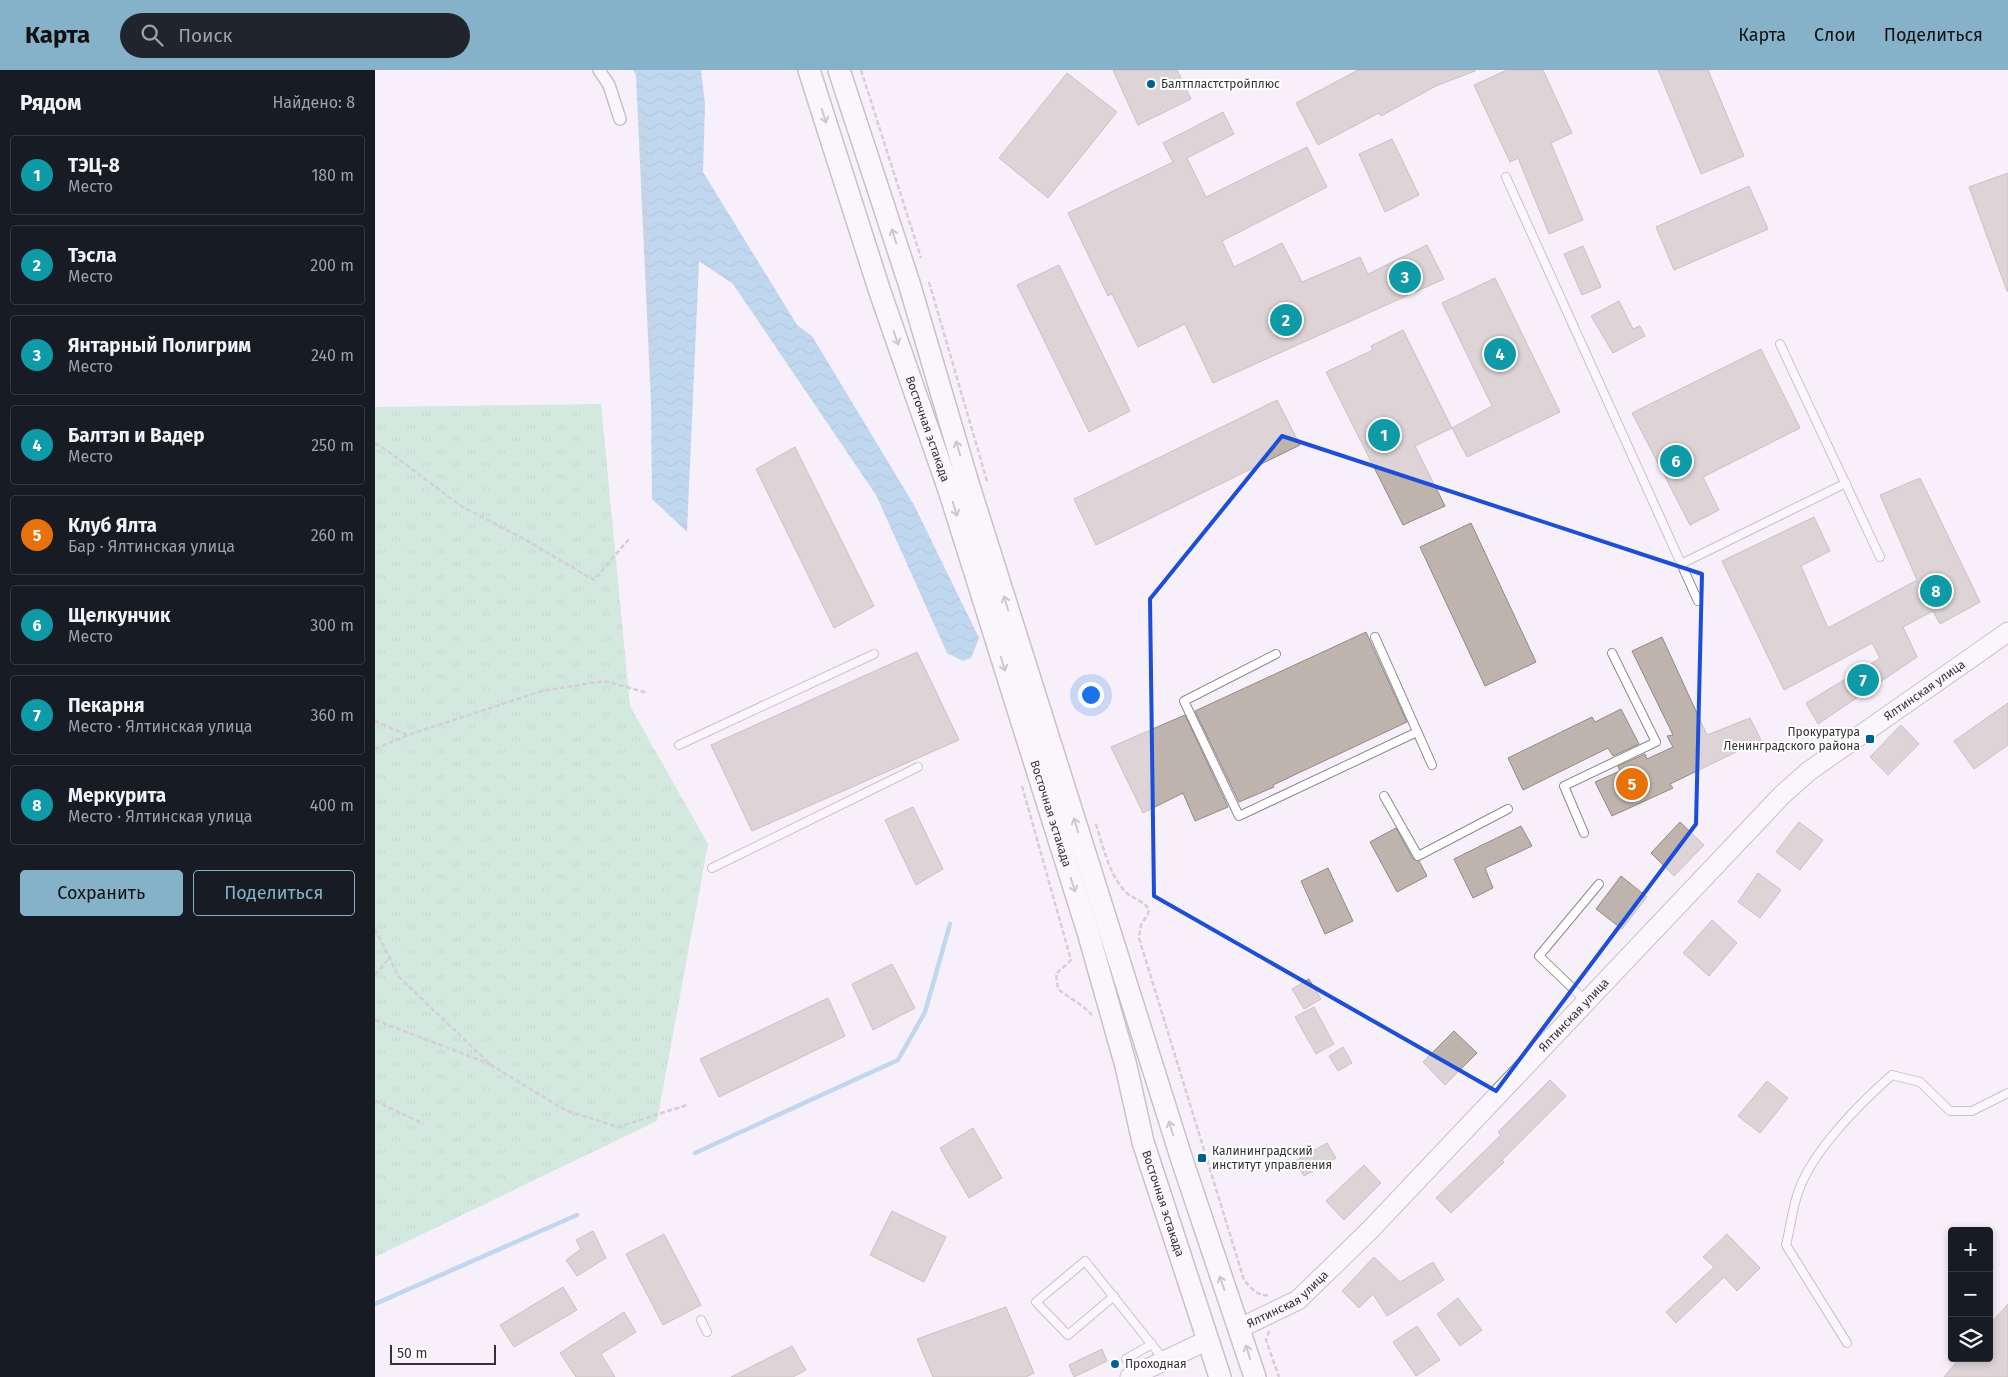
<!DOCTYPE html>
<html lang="ru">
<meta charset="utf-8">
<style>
:root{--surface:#171b24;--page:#20242c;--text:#f1f3f6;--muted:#9ea1a6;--line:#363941;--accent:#85b1c9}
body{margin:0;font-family:"Fira Sans",sans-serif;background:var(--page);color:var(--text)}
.controls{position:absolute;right:15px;bottom:15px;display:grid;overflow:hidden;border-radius:5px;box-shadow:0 2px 8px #0003}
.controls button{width:45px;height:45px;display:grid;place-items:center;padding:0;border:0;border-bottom:1px solid var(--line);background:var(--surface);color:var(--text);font:25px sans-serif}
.scale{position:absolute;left:15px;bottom:12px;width:106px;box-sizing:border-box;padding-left:5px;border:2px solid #353236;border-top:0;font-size:14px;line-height:18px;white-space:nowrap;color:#353236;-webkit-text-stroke:4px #fff;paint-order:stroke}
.you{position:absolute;left:715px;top:624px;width:18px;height:18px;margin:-12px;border:4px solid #fff;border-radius:50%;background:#1a73e8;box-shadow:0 0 0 8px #1a73e833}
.badge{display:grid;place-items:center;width:32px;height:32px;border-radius:50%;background:var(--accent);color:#fff;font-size:16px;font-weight:700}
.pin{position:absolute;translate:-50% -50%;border:2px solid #fff;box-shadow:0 1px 5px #0006}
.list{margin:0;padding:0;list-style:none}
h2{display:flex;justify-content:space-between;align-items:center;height:65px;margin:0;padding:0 20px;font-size:21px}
h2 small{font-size:16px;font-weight:400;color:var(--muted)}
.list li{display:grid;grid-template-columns:32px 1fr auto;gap:15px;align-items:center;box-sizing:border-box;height:80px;margin:0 10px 10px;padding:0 10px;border:1px solid var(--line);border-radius:5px}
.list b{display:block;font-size:19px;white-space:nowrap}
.list p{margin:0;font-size:16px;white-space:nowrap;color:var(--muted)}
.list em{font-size:16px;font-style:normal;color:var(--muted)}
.actions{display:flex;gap:10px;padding:15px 20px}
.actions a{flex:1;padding:11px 0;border:1px solid var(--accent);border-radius:5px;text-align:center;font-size:18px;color:var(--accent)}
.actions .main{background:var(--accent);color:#111}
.icon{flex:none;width:28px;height:28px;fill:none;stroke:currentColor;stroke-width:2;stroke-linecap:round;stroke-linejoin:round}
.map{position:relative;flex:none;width:1633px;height:1307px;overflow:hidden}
header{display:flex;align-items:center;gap:30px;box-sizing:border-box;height:70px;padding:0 25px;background:var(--accent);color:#111}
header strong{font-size:24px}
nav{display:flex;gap:28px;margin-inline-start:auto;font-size:18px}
.search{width:350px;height:45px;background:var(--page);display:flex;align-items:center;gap:12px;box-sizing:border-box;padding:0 18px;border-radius:28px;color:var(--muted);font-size:19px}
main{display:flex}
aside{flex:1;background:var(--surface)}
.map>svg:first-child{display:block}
</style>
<header>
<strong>Карта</strong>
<div class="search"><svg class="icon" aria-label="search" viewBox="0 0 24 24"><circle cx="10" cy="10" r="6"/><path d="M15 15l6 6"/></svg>Поиск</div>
<nav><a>Карта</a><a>Слои</a><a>Поделиться</a></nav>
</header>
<main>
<aside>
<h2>Рядом<small>Найдено: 8</small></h2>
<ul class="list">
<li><span class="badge" style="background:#0f9aa8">1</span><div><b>ТЭЦ-8</b><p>Место</p></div><em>180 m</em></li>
<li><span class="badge" style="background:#0f9aa8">2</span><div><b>Тэсла</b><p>Место</p></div><em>200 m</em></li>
<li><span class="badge" style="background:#0f9aa8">3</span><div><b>Янтарный Полигрим</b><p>Место</p></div><em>240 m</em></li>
<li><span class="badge" style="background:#0f9aa8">4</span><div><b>Балтэп и Вадер</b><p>Место</p></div><em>250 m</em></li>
<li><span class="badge" style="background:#e8710a">5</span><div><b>Клуб Ялта</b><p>Бар · Ялтинская улица</p></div><em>260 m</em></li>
<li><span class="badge" style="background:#0f9aa8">6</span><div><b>Щелкунчик</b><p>Место</p></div><em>300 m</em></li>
<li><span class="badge" style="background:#0f9aa8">7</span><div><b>Пекарня</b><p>Место · Ялтинская улица</p></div><em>360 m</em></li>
<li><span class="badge" style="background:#0f9aa8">8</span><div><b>Меркурита</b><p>Место · Ялтинская улица</p></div><em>400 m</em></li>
</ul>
<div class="actions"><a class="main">Сохранить</a><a>Поделиться</a></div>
</aside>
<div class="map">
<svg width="1633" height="1307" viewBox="0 0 1633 1307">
<defs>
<pattern id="grass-tufts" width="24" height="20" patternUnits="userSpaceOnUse" patternTransform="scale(1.25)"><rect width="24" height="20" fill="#a6e1be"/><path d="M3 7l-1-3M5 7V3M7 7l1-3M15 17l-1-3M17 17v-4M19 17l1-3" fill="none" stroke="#90c2a4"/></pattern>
<pattern id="water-waves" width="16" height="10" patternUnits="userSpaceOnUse" patternTransform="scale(1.25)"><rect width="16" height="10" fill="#7cbce3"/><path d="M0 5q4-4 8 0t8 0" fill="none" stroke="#6699b9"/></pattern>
</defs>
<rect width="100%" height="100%" fill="#f7effa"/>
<polygon fill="url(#grass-tufts)" points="226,334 255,636 333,774 282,1051 0,1187 0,337"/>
<polygon fill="url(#water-waves)" points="258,0 326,0 330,34 328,102 422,255 437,266 539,435 604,568 596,588 588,591 572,583 501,425 358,214 324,191 312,462 277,429 276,333 261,5"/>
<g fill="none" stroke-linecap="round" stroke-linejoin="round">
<g stroke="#7cbce3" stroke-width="4.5">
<polyline points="320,1083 523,990 550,942 575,854"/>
<polyline points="0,1234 202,1145"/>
</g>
</g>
<g fill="#bfb4ad" stroke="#948a83">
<polygon points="738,0 802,0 816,29 763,55"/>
<polygon points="983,0 1100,0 1100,1 1061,16 1006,46 1004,43 943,75 921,33"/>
<polygon points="1132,0 1168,0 1197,63 1176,73 1208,150 1174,164 1143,88 1135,92 1099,15"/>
<polygon points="1283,0 1333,0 1369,86 1326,104"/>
<polygon points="692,3 742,42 673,128 624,88"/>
<polygon points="848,42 859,64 812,88 831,127 932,77 952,117 847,171 859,197 907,173 927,212 985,187 993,204 1052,175 1069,209 838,313 810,254 763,277 737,224 733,226 693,143 798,92 788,73"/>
<polygon points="1017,69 1044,125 1010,142 984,84"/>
<polygon points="1633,103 1633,221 1632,221 1594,117"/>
<polygon points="1374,116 1393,159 1299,200 1281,157"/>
<polygon points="1208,176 1226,217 1207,225 1189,184"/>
<polygon points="684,195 755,341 714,362 642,215"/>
<polygon points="1120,208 1185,342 1092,387 1077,358 1117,336 1067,233"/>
<polygon points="1244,231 1258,259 1265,256 1270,266 1238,283 1216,246"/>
<polygon points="1028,260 1077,358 1040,376 1070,436 1028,455 951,302 998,280 996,276"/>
<polygon points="1386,279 1425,358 1328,407 1344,440 1315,455 1257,343"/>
<polygon points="902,330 925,375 721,475 699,429"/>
<polygon points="420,377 499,536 459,558 381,399"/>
<polygon points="1545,408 1605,532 1565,554 1558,541 1528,557 1542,587 1443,654 1431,633 1505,588 1497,573 1409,620 1347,491 1439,447 1455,481 1426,496 1453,558 1542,510 1505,425"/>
<polygon points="1096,453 1161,592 1110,616 1045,477"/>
<polygon points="991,562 1032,652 898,715 899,717 864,732 820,641"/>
<polygon points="1287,567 1332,665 1375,648 1386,670 1295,714 1298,718 1237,746 1220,712 1245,701 1243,696 1270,684 1272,689 1298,677 1292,666 1298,665 1257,581"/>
<polygon points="542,582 584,670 377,761 336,675"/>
<polygon points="1633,633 1633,675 1599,699 1579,671"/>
<polygon points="1246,639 1264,674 1238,686 1233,678 1148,720 1133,688 1217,647 1220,652"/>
<polygon points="810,645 853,737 820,751 808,723 768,743 736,677"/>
<polygon points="1526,655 1544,674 1513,705 1495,687"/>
<polygon points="538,737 568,799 541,815 510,750"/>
<polygon points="1305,752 1329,775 1299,806 1276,783"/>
<polygon points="1424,752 1448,770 1425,800 1401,782"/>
<polygon points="1146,756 1157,776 1110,798 1118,818 1098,828 1079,789"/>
<polygon points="1021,758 1038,789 1044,791 1052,806 1022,822 995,772"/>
<polygon points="953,798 978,851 950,864 926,811"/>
<polygon points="1383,803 1406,820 1385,848 1363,832"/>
<polygon points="1246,806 1272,827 1247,859 1221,839"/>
<polygon points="1337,850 1362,873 1334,906 1308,883"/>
<polygon points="517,894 540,938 498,960 477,914"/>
<polygon points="934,909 946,929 929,939 917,919"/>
<polygon points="453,928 470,966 344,1027 325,989"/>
<polygon points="939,937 959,974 941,984 920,947"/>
<polygon points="1079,961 1102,983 1070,1015 1048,992"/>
<polygon points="968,977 977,993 963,1001 954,986"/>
<polygon points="1175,1010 1191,1026 1127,1090 1129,1092 1076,1143 1061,1128 1126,1065 1123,1062"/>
<polygon points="1392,1011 1413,1028 1385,1063 1363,1046"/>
<polygon points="598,1058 627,1108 594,1128 565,1078"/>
<polygon points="952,1073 961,1088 929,1106 920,1091"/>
<polygon points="989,1095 1006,1113 969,1150 951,1131"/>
<polygon points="517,1141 571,1167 549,1212 495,1185"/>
<polygon points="218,1161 231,1188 202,1206 191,1190 206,1179 201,1170"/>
<polygon points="289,1164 326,1235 288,1255 251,1184"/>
<polygon points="1352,1164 1385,1198 1362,1221 1349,1207 1301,1253 1291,1242 1339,1197 1328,1187"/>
<polygon points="999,1187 1025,1212 1058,1192 1069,1210 1012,1246 998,1224 984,1238 967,1221"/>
<polygon points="188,1217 202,1240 139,1277 125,1255"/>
<polygon points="1083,1228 1107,1260 1085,1276 1062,1244"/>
<polygon points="1633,1234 1633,1307 1569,1307 1585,1288 1614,1288 1614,1255"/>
<polygon points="631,1237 659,1303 651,1307 558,1307 542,1269"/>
<polygon points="249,1242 261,1262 226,1284 240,1307 201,1307 185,1283"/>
<polygon points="1042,1256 1065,1290 1041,1306 1018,1272"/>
<polygon points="417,1276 431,1300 418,1307 356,1307"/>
<polygon points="727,1279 732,1291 699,1307 694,1295"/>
</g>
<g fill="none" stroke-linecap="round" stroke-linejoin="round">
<g stroke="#8f8891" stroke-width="10">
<g id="service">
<polyline points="1131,107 1323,531"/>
<polyline points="1405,274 1505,487"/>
<polyline points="1306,494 1471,413"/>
<polyline points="1000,567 1057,695"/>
<polyline points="901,584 809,631 864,746 1042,662"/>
<polyline points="304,675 499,584"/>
<polyline points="1009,726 1043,786 1133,739"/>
<polyline points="1209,763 1189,716 1281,672 1237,583"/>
<polyline points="337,798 543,697"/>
<polyline points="1211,931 1164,886 1224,814"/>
<polyline points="739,1226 693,1265 661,1232 710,1191 790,1291"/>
<polyline points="326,1250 332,1262"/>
<path d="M1472 1273 1411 1175C1415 1159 1417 1141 1422 1126 1434 1084 1484 1034 1517 1005L1545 1012 1575 1041H1597L1633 1023"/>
<polyline points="751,1289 777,1274"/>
</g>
</g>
<g stroke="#8f8891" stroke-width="14">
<polyline id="pedestrian" points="224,0 234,15 245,49"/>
</g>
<g stroke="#8f8891" stroke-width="21">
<g id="tertiary">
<path id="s1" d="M865 1258 923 1230 995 1160 1407 725 1434 701 1633 562"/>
<polyline points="755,1307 833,1270"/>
</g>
</g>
<g stroke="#8f8891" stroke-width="24">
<g id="secondary">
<path id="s2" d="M434 0 505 222 574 420 713 862 751 996 768 1072 845 1307"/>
<polyline points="464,0 534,213 593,413 808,1093 880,1307"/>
</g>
</g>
<g stroke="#aba5ad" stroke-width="2.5" stroke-dasharray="5 2.5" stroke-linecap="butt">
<polyline points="486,0 546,188"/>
<polyline points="268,47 277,303"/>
<polyline points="554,212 612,411"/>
<polyline points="0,373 14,382 86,436 149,469 219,510 254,469"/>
<polyline points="0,651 33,665"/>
<polyline points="0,679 33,665 167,621 229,611 273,623"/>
<path d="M647 716 696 890 681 904 683 919C694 928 707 934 717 945"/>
<path d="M721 754C728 776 734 804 749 820 755 828 766 829 774 839L773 844 766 855 764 868 869 1210C876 1218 883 1227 894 1225"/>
<polyline points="0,859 24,907 116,995 190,1040 243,1057 312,1035"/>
<polyline points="0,905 14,888"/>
<polyline points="0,950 115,994"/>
<polyline points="0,1031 49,1054"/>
<polyline points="894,1261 891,1270 904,1307"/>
</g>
<use href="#service" stroke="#fff" stroke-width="8"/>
<use href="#pedestrian" stroke="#fff" stroke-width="11"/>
<use href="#tertiary" stroke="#fff" stroke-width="19"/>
<use href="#secondary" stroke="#fff" stroke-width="21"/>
</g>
<defs><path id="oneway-shaft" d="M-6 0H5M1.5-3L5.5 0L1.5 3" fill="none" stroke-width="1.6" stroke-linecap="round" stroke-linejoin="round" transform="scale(1.25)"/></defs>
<g stroke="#9a989a">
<use href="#oneway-shaft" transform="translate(449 46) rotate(72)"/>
<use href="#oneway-shaft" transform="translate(519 166) rotate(-107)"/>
<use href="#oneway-shaft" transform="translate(521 268) rotate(71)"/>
<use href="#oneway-shaft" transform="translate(583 378) rotate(-107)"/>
<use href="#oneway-shaft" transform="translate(580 439) rotate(73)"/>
<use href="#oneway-shaft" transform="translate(631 533) rotate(-107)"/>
<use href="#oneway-shaft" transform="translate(628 594) rotate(73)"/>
<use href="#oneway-shaft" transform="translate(701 755) rotate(-107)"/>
<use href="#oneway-shaft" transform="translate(698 815) rotate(72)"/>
<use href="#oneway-shaft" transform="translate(796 1058) rotate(-107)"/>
<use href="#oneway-shaft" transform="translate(847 1213) rotate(-109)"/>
<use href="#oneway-shaft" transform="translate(873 1282) rotate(-107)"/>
</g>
<path d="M0 0H1633V1307H0ZM907 366 1327 504 1321 754 1121 1021 779 826 775 529Z" fill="#f7effa" fill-opacity=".55" fill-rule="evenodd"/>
<path fill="none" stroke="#1d4ed8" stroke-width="4" stroke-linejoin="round" d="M907 366 1327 504 1321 754 1121 1021 779 826 775 529Z"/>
<g fill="#006191" stroke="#fff" stroke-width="2">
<circle cx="776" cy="14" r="5"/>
<rect x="1490" y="664" width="10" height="10" rx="2.5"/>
<rect x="822" y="1083" width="10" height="10" rx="2.5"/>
<circle cx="740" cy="1294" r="5"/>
</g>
<g text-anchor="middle" stroke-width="4" stroke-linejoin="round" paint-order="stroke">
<g font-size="12" fill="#353236" stroke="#fff" text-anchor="start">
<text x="786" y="18">Балтпластстройплюс</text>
<text x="1485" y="666" text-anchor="end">Прокуратура<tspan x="1485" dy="14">Ленинградского района</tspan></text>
<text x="837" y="1085">Калининградский<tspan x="837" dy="14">институт управления</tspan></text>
<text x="750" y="1298">Проходная</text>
</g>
<g font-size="12" fill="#353236" stroke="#fff">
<text dy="4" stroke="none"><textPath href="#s2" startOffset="378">Восточная эстакада</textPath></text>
<text dy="4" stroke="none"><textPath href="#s1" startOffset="941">Ялтинская улица</textPath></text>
<text dy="4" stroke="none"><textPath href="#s2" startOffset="782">Восточная эстакада</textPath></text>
<text dy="4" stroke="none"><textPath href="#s1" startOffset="461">Ялтинская улица</textPath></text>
<text dy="4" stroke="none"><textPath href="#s2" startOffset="1188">Восточная эстакада</textPath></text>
<text dy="4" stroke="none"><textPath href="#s1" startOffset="56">Ялтинская улица</textPath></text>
</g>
</g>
</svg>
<div class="controls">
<button>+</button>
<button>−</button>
<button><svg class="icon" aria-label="layers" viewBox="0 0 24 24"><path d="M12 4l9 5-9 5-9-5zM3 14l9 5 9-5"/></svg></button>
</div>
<div class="scale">50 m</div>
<div class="you"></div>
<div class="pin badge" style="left:1009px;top:365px;background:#0f9aa8">1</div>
<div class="pin badge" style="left:911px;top:250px;background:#0f9aa8">2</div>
<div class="pin badge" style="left:1030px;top:207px;background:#0f9aa8">3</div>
<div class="pin badge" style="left:1125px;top:284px;background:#0f9aa8">4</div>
<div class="pin badge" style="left:1257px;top:714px;background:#e8710a">5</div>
<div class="pin badge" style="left:1301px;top:391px;background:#0f9aa8">6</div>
<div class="pin badge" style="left:1488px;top:610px;background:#0f9aa8">7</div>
<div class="pin badge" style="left:1561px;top:521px;background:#0f9aa8">8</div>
</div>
</main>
